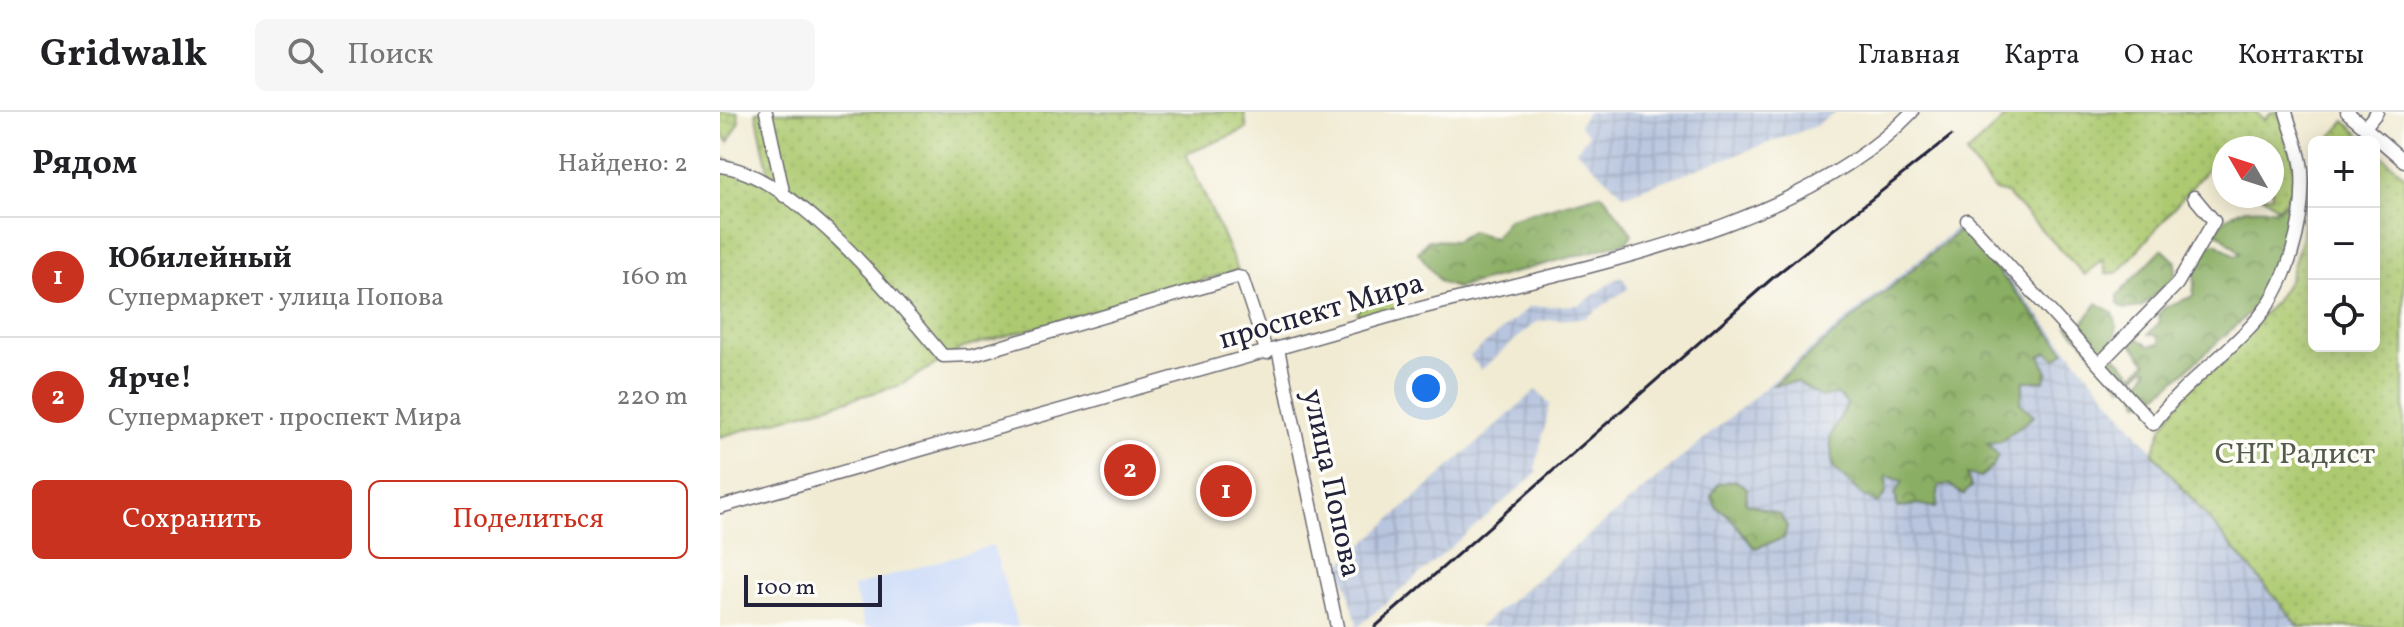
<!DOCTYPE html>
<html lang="ru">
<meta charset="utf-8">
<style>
:root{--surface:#fff;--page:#f6f6f6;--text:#202124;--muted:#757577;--line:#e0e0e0;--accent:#c8321e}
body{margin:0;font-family:Vollkorn,serif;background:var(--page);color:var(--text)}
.controls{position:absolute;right:24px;top:24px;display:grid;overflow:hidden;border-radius:12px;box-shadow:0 4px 20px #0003}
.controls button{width:72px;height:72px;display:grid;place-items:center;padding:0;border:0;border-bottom:2px solid var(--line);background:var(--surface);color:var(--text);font:40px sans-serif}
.compass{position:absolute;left:1492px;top:24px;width:72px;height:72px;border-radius:50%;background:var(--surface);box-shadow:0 4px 20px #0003;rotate:309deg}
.scale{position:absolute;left:24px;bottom:20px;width:138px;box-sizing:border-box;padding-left:8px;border:4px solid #22223b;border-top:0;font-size:22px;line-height:28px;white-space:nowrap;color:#22223b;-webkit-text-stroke:6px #fdfcf7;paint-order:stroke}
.you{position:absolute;left:706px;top:276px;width:28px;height:28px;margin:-20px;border:6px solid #fff;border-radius:50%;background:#1a73e8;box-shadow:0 0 0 12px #1a73e833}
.badge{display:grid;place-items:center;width:52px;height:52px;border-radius:50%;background:var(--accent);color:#fff;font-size:26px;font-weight:700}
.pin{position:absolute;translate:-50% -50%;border:4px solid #fff;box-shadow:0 2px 8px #0006}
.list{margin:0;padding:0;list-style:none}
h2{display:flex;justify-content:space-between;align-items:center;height:104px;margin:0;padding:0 32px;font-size:34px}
h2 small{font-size:26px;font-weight:400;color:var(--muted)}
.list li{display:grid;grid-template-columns:52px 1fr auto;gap:24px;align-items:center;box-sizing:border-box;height:120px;padding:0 32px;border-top:2px solid var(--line)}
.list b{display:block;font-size:30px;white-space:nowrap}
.list p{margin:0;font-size:26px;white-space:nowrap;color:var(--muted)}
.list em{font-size:26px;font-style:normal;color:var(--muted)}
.actions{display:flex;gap:16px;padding:24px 32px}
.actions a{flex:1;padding:18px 0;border:2px solid var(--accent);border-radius:12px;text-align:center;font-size:28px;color:var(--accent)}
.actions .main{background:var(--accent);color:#fff}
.icon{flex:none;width:44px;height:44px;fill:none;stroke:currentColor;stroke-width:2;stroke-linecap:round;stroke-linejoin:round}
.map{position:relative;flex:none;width:1684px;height:515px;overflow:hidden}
header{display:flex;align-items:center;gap:48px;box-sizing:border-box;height:112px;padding:0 40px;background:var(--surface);border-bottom:2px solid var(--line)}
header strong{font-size:38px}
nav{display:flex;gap:44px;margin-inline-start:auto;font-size:28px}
.search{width:560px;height:72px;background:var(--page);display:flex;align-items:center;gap:20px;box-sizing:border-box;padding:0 28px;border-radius:12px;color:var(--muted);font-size:30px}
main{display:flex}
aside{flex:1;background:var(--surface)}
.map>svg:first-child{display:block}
</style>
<header>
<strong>Gridwalk</strong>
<div class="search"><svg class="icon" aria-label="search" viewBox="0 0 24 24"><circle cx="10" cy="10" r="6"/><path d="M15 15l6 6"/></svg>Поиск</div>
<nav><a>Главная</a><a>Карта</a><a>О нас</a><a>Контакты</a></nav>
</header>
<main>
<aside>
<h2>Рядом<small>Найдено: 2</small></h2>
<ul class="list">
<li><span class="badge">1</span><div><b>Юбилейный</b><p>Супермаркет · улица Попова</p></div><em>160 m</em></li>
<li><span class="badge">2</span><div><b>Ярче!</b><p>Супермаркет · проспект Мира</p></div><em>220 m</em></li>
</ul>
<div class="actions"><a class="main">Сохранить</a><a>Поделиться</a></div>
</aside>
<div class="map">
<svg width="1684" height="515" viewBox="0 0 1684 515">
<defs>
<pattern id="industrial-grid" width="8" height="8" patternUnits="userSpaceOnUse" patternTransform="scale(2)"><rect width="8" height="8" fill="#b8c5de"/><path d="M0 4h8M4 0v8" fill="none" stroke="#9ea9bf"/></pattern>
<pattern id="green-dots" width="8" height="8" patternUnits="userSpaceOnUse" patternTransform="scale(2)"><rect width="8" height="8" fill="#adca71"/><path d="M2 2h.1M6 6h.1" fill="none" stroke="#95ad63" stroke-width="1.8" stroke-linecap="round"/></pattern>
<pattern id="forest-crowns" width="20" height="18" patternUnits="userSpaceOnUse" patternTransform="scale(2)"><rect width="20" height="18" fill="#8aae63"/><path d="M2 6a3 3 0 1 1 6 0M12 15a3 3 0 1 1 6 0" fill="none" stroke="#708d53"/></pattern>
<pattern id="wetland-marsh" width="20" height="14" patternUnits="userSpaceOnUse" patternTransform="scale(2)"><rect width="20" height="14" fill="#adca71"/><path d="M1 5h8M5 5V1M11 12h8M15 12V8" fill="none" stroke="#95ad63"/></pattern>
</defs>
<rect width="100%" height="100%" fill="#fdfcf7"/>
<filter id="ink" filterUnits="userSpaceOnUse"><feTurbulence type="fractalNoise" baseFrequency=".0125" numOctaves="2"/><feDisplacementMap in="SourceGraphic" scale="16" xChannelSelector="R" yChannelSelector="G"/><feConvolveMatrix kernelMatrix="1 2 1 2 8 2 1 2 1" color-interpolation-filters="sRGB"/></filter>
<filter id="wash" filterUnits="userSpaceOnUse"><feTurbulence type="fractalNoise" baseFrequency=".006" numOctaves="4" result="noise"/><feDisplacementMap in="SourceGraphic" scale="32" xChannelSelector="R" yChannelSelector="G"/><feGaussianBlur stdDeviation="1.8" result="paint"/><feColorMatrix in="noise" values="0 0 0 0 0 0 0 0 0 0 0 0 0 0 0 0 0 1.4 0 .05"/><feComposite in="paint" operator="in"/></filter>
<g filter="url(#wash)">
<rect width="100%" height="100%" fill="#f1ebd3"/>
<polygon fill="#ccdbf9" points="273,433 298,515 145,515 133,475"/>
<g fill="url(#industrial-grid)">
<polygon points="867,0 1117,0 1093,15 904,83 856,38 869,23 859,13"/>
<polygon points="1242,111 1580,515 759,515"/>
<polygon points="901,164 909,176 865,206 817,209 761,258 750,244 810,195 859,193"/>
<polygon points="816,278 830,292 815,357 817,361 638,515 621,452"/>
</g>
<g fill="url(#green-dots)" stroke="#687656" stroke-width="2">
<polygon points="36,0 524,0 527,17 466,42 518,158 243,236 181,273 0,325 0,44 50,68"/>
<polygon points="1291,0 1536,0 1544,8 1552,0 1559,0 1573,47 1576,73 1558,96 1542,84 1552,84 1552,36 1504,36 1504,53 1496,47 1399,160 1386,162 1383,147 1365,163 1287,82 1275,79 1246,42"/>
<polygon points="1625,9 1648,30 1606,30"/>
<polygon points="1654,36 1684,63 1684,515 1580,515 1433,341 1443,314 1467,279 1555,190 1569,168 1582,125 1588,65 1594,49 1594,234 1654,234"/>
<polygon points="675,183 682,187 678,197 644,206 637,202 641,193"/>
</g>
<g fill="url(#forest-crowns)" stroke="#56684f" stroke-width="2">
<polygon points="879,82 885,85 912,122 907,130 737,176 721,171 698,140 708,128 735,129 751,119 774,126 788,107"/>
<path d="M1574 83 1575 107 1534 197 1451 272 1431 287 1419 290 1415 278 1429 257 1425 256 1402 275 1383 253 1395 244 1414 262 1427 251 1409 228 1415 224 1429 234 1440 232 1439 224 1428 222 1440 210 1438 203 1444 196 1473 184 1475 163 1469 154 1488 131H1497L1515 144 1520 141 1495 118C1518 91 1526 97 1559 97Z"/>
<polygon points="1242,116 1345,239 1336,247 1327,240 1320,244 1328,260 1324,269 1304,269 1300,291 1314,304 1281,329 1267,331 1278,343 1274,353 1261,365 1247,362 1251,375 1243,383 1230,373 1219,373 1216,396 1198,392 1178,396 1175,382 1183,369 1167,364 1166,381 1158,392 1142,383 1113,355 1110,325 1127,292 1118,283 1101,285 1077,270 1053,273"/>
<polygon points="1442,137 1456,150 1455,164 1421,195 1405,197 1398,192 1398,183"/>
<path d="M1377 191 1393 201C1402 223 1392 231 1379 247L1348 214 1363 211Z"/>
<path d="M1015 368 1027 376 1026 391 1059 402 1067 414 1064 426 1035 436C1022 424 1014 403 997 396L991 384 998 372Z"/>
</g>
<polygon fill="url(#wetland-marsh)" stroke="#687656" stroke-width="2" points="0,0 18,0 19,11 8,30 0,17"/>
</g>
<g filter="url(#ink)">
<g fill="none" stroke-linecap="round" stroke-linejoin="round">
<g stroke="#6a6870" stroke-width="15">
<g id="minor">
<polyline points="46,0 64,84"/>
<polyline points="1627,0 1684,49"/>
<polyline points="1645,15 1657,0"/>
<path d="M0 54C74 62 177 189 223 244L253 243 517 165 522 166 547 241"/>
<path d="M1247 108 1433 312C1461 274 1500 248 1532 213 1568 175 1585 111 1582 59 1581 40 1571 19 1566 0"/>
<polyline points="558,237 617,515"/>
<polyline points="1379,252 1457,172 1494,109 1474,85"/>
<path d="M0 395C220 333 440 270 660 207 828 159 1068 129 1192 0"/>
</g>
</g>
<use href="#minor" stroke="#fff" stroke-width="12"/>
<polyline stroke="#22223b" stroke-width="3" points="655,515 1056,163 1231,24"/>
</g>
</g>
<g text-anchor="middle" stroke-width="7" stroke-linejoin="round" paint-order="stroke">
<g font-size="30" fill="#22223b" stroke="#fdfcf7">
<text transform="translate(601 198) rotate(-16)" y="10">проспект Мира</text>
<text transform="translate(613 371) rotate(78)" y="10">улица Попова</text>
</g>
<g font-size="30" fill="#535d4e" stroke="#fdfcf7">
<text x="1575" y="351">СНТ Радист</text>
</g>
</g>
</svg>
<div class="controls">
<button>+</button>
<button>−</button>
<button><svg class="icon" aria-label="locate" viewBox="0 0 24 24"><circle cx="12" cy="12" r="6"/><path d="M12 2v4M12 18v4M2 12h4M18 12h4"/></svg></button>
</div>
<svg class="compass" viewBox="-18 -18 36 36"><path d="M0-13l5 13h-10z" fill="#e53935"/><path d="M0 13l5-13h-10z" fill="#757577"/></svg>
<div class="scale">100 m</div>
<div class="you"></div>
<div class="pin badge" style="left:506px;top:379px">1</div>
<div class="pin badge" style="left:410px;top:358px">2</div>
</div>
</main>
